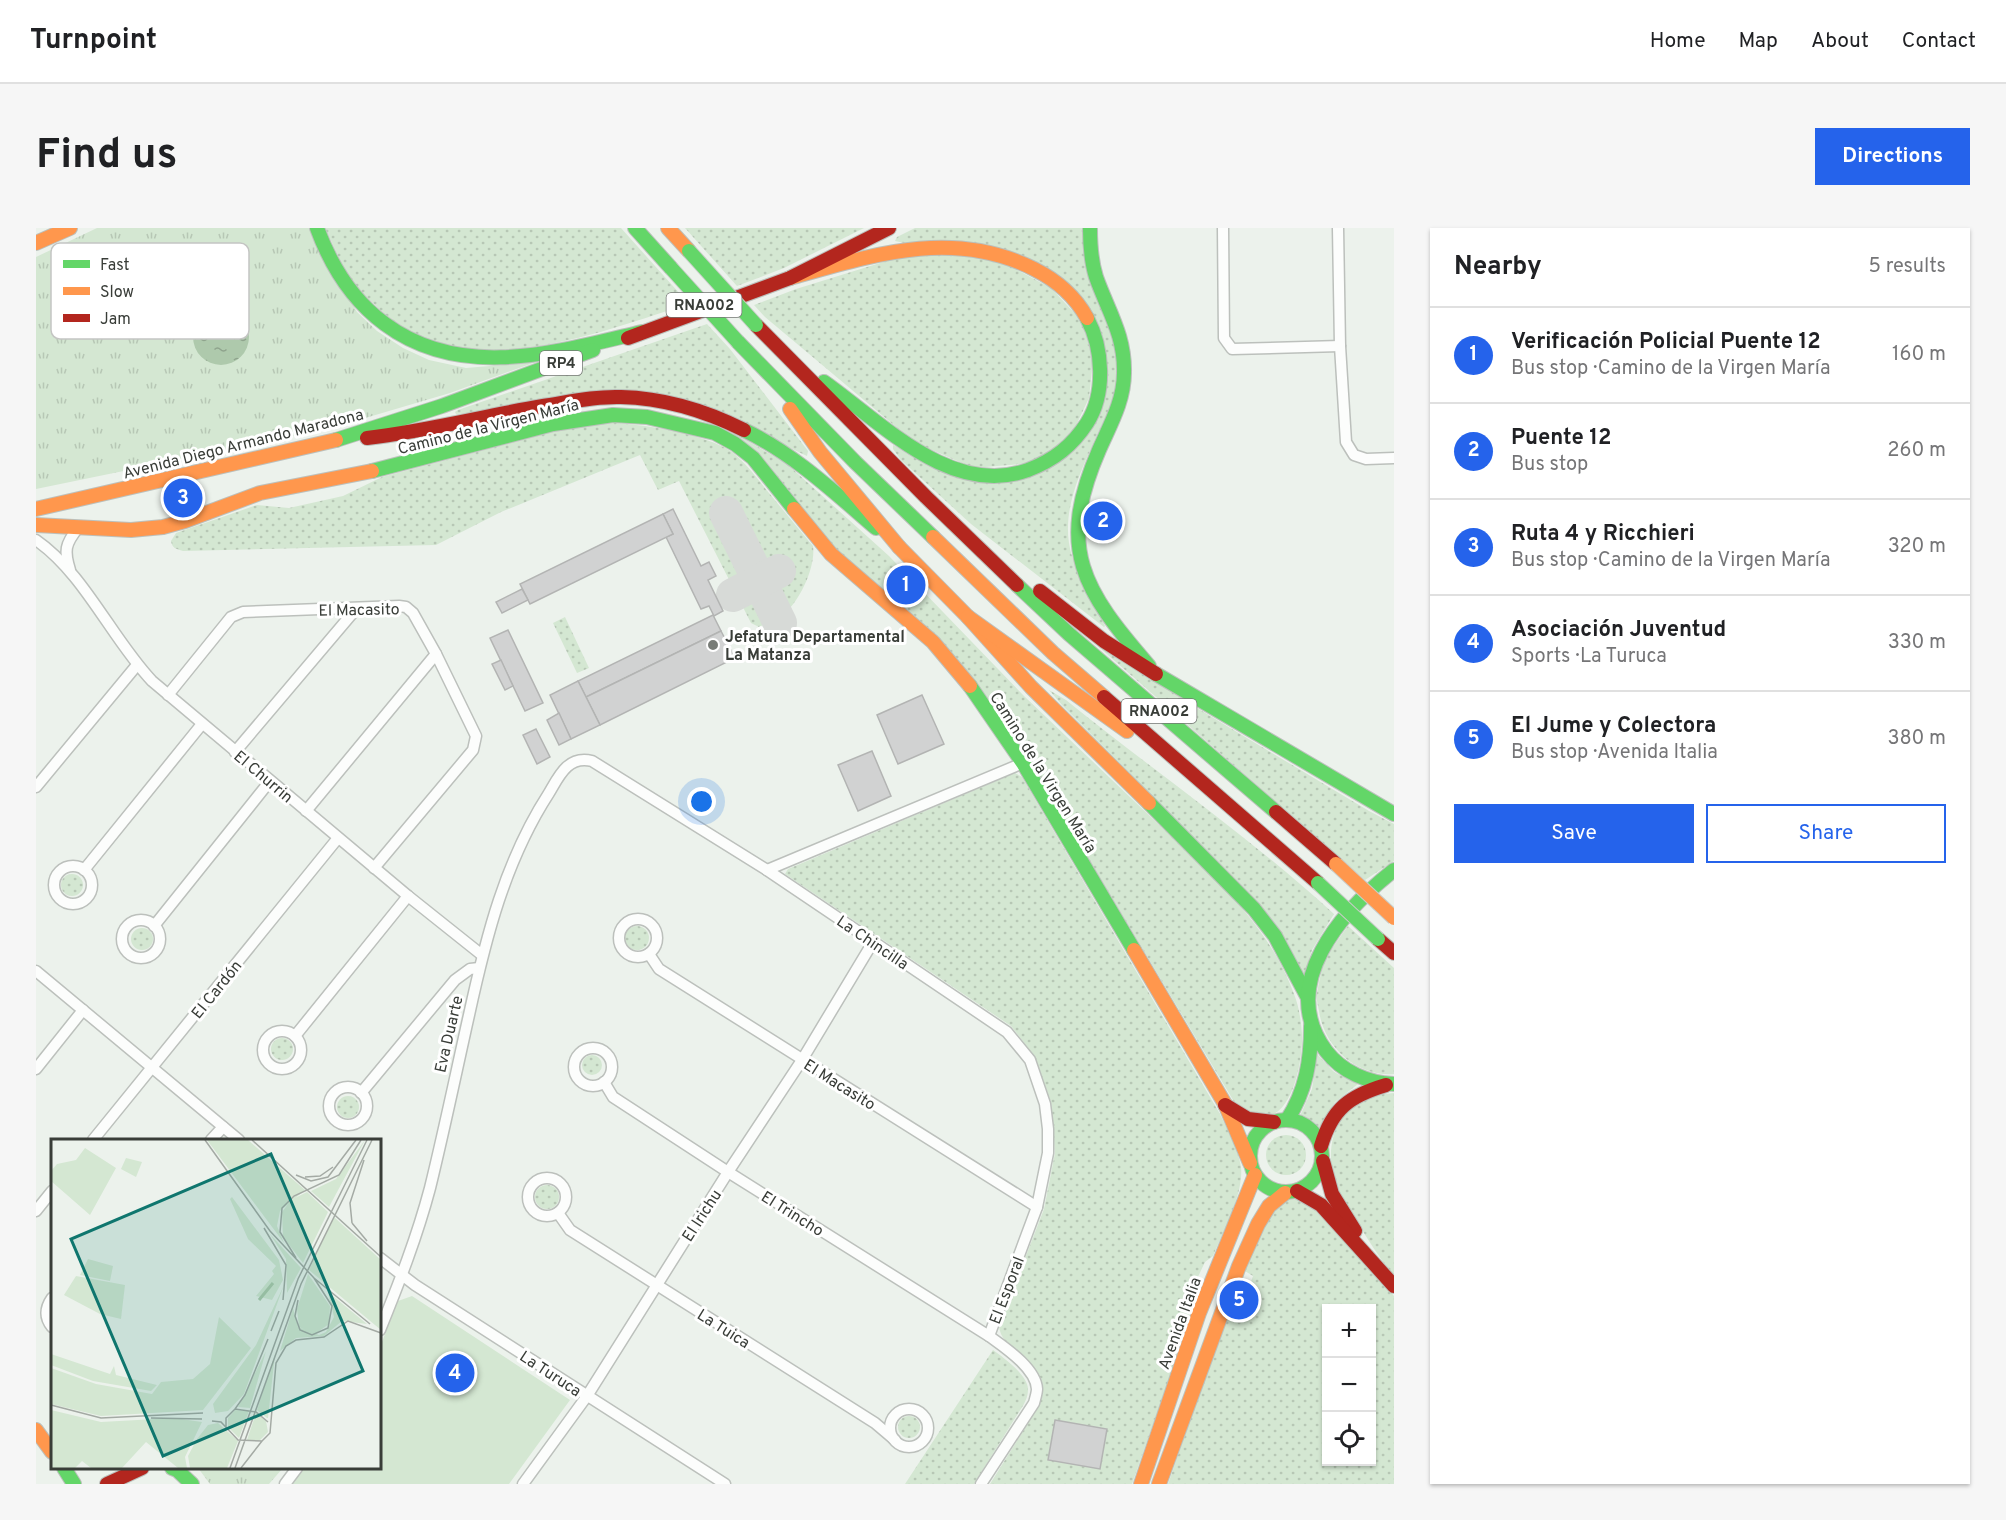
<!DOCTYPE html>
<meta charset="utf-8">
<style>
:root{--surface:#fff;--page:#f6f6f6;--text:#202124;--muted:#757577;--line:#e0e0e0;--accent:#2563eb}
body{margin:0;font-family:Overpass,sans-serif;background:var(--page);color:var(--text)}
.controls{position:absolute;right:18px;bottom:18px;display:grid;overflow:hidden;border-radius:0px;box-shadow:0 2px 4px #0004}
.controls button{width:54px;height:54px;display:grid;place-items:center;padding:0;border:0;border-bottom:2px solid var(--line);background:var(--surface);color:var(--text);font:30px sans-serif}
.you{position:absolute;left:666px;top:574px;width:21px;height:21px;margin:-15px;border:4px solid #fff;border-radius:50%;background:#1a73e8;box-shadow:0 0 0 9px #1a73e833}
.badge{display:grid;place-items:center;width:39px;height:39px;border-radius:50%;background:var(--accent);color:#fff;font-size:20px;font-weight:700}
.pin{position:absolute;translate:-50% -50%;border:3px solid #fff;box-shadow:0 2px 6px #0006}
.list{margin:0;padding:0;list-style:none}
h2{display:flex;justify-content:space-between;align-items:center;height:78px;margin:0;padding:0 24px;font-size:26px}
h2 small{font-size:20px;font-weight:400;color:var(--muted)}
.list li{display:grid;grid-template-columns:39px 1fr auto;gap:18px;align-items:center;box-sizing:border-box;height:96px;padding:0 24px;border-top:2px solid var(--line)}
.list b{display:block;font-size:22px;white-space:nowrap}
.list p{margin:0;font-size:20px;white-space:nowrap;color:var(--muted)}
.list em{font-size:20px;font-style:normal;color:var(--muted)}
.actions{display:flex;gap:12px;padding:18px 24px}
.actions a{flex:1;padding:14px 0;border:2px solid var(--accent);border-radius:0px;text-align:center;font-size:21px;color:var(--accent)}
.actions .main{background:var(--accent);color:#fff}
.icon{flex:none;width:33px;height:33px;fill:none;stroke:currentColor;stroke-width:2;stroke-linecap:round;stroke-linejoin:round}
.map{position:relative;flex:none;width:1358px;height:1256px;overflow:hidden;border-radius:0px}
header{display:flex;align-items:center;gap:36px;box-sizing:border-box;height:84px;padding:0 30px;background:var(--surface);border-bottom:2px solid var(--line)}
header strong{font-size:28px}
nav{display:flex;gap:33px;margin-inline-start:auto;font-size:21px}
.intro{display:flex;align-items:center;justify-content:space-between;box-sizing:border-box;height:144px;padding:0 36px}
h1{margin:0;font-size:42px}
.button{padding:15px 27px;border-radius:0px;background:var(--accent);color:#fff;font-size:21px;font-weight:700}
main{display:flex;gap:36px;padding:0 36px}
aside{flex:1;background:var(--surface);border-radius:0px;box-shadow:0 2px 4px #0004}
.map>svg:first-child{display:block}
</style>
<header>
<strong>Turnpoint</strong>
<nav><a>Home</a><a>Map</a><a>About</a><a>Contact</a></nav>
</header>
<div class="intro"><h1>Find us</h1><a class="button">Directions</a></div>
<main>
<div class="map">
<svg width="1358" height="1256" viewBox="0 0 1358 1256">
<defs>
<pattern id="grass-dots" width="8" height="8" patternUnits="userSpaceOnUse" patternTransform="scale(1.5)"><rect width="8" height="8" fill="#d4e7d2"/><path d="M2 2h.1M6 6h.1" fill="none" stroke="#b7c7b5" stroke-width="1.8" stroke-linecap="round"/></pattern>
<pattern id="park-tufts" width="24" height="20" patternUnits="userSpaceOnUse" patternTransform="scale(1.5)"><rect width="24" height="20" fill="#d4e7d2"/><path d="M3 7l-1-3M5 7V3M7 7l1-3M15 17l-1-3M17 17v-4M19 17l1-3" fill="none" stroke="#b7c7b5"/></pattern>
<pattern id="water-ripples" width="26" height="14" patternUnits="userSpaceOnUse" patternTransform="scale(1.5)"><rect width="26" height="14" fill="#aec9ac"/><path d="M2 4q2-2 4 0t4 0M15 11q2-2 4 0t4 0" fill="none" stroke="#8fa48d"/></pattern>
</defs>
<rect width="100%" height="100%" fill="#ecf2ec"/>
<g fill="url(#grass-dots)" fill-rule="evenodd">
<path d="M289 0H585L653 76C553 107 425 162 338 76 331 70 323 64 318 57 306 40 298 18 289 0Z"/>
<polygon points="649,0 828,0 748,40 701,58"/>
<path d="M879 0H1046C1059 45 1087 113 1081 159 1078 175 1063 202 1056 218 1041 252 1024 289 1036 328 1043 349 1059 377 1069 398L1068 399 935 296 865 232 857 221V217L910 243 1013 239 1071 154 1026 49 859 13 861 9Z"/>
<polygon points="901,26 941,29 970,36 1015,60 1046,93 1057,132 1053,170 1036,206 996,235 937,240 878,214 729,89 718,77 760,61 857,31"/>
<polygon points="671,96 694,121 772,223 771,228 653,172 420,186 419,184 422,182"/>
<path d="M580 195C611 197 670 206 696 224 711 236 721 250 733 265 748 283 762 300 777 318 780 338 764 373 748 386 742 392 731 395 723 399L715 395 643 253 622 262 604 227 465 284 400 317 147 323C140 321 136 320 135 313L140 305 221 277 253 280 307 268 346 249 520 203 551 197Z"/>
<path d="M696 205 712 213 751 236 853 328 988 468 1182 653C1213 687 1242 721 1258 766 1263 778 1265 793 1266 806 1267 830 1257 897 1220 888 1214 886 1206 881 1200 877L993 531 948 465 903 409 800 321 723 226Z"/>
<polygon points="529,389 553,440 541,445 517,395"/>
<polygon points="1056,413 1161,480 1333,583 1358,596 1358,633 1329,652"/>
<path d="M1013 462 1030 472C1119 544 1214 609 1298 686L1276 722 1268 747 1245 703 1223 675 1026 477Z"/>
<path d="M979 545 986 549 1184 886C1192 903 1202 920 1205 939 1208 965 1187 1004 1177 1028L1169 1034 1152 1070 1156 1086 1096 1256H954L1004 1176C1005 1171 1007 1165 1007 1161 1005 1131 965 1123 963 1098L1008 981 1019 925 1015 874 999 829 975 798 749 646 752 641Z"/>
<circle cx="36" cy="657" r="11"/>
<circle cx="601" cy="710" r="12"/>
<path d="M1312 698 1358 740V846C1321 849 1288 819 1283 783 1282 777 1280 771 1281 765 1283 755 1285 742 1289 733 1295 721 1304 709 1312 698Z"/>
<circle cx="106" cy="711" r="11"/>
<circle cx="246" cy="821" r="11"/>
<polygon points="1281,826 1298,844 1322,856 1299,874 1283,900 1276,893 1264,888 1276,861"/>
<circle cx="556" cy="837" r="10"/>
<path d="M1358 865V1048C1344 1031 1333 1013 1321 994 1314 984 1307 974 1302 962 1287 927 1295 882 1335 869 1342 866 1350 866 1358 865Z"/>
<circle cx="312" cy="879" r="11"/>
<circle cx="1250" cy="927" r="20"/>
<circle cx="511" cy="969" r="12"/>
<path d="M1257 970 1264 971 1280 981 1337 1042 1358 1068V1256H1132L1182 1112 1192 1089 1202 1090 1217 1048 1209 1043C1216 1022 1233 975 1257 970ZM1290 1080H1336V1234H1290Z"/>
<path d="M957 1122C967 1129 993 1148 992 1162 992 1167 990 1172 988 1176L938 1256H869Z"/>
<circle cx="873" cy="1199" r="11"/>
</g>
<g fill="url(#park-tufts)">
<polygon points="61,0 273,0 321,84 341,103 367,120 393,132 430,140 500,134 414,165 292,201 0,261 0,29"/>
<polygon points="162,1240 247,1240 233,1256 174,1256"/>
</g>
<polygon fill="#d4e7d2" points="376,1068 534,1172 473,1256 255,1256 269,1240 344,1240 344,1119 362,1073"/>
<circle fill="url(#water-ripples)" cx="185" cy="109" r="28"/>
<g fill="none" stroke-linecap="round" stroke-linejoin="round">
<g stroke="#d7dad7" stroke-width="34">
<polyline points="690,285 744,395"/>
<polyline points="697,367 743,343"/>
</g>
</g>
<g fill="#d1d2d2" stroke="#b3b4b3" stroke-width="1.5">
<polygon points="637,281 665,338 673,334 680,348 672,352 687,383 678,388 673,378 665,381 630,309 637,306 627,286"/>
<polygon points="627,286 637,306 494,376 484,356"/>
<polygon points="486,361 492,372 466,385 460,374"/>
<polygon points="677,387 685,403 550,469 542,453"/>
<polygon points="472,402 507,475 489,483 454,410"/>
<polygon points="685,403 699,430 564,497 550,469"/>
<polygon points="465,432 477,458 469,462 456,436"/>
<polygon points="542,453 564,497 535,511 514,467"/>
<polygon points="886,467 908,516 862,536 841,487"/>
<polygon points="523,485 535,511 523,517 511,492"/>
<polygon points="500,501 514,529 501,536 487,507"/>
<polygon points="836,523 855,568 822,583 802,537"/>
<polygon points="1019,1192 1071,1201 1064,1241 1012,1232"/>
</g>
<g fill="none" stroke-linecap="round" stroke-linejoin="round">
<g stroke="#bcc0bc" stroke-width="13">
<g id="street">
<polyline points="1187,0 1188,110 1196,121 1304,118"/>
<polyline points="1302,0 1304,118 1310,214 1318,227 1330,231 1358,230"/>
<path d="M0 312C48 345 76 411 116 453L372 668 446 727"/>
<path d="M34 342C28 323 29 316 42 300"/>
<polyline points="132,467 195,389 207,384 363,378 370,379 377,385 400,426 440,508 437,522 338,640"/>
<polyline points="199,524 320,381"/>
<polyline points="0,559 101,437"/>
<polyline points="270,583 400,426"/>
<circle cx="37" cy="657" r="19"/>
<polyline points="48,642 166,496"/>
<polyline points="731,642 987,535"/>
<circle cx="602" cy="710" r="19"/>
<circle cx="105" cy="711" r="19"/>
<polyline points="118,698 234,553"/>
<polyline points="613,726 623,741 1001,979"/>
<polyline points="0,743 203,912"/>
<circle cx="246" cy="822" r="19"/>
<polyline points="259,808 372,668"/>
<circle cx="557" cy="839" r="19"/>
<polyline points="0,841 47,782"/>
<polyline points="568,854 577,869 692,944 953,1108"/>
<circle cx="312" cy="878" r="19"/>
<polyline points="325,865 419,752 434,741 443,740"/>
<polyline points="57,912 302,610"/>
<polyline points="175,912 187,899"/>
<circle cx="511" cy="969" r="19"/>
<polyline points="0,983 16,963"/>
<polyline points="522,985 534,1002 839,1195 859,1212"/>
<polyline points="344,1030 379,1057 689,1256"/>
<path d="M16 1070C9 1080 8 1089 16 1099"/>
<path d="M344 1102C363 1055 381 1009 394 960 408 903 420 845 433 787 450 709 469 633 513 565 523 548 532 527 556 533L731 642 971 804 994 832 1009 876 1012 901V925L1001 979 953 1108C968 1119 1000 1140 1001 1161 1001 1165 999 1171 998 1175L945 1256"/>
<circle cx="873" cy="1200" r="19"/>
<polyline points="249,1256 261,1240"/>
<polyline points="487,1256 551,1168 692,944 766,832 837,714"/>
</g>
</g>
<g stroke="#bcc0bc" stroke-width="16">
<g id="fast">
<path d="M281 0C295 38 316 72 349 96 426 153 521 124 606 104"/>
<polyline points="599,0 635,40"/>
<path d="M1054 0C1054 17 1055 33 1060 49 1072 83 1089 107 1088 145 1088 173 1074 197 1063 222 1020 321 1047 362 1113 438"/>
<polyline points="702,114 819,234 897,309"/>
<path d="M788 154C845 194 915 270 992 242 1018 232 1036 218 1051 195 1070 165 1067 120 1051 90"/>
<path d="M708 202C758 226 798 264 840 300"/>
<polyline points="300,212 406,178 557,122"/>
<polyline points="336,243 517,196 577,187 611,189 679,205 699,216 717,230 758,281"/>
<polyline points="981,357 1033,406 1240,584"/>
<polyline points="1120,446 1358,586"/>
<polyline points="934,458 987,535 1098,722"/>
<polyline points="1113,575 1218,681 1239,708 1271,768"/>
<path d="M1358 642C1306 683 1240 756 1290 823 1306 844 1332 855 1358 856"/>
<circle cx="1250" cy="928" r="36"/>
<path d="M1251 892C1270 863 1275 832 1275 798"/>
<polyline points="28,1240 38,1256"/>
<polyline points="136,1240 141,1242 156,1256"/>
</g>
</g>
<g stroke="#bcc0bc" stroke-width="16">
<g id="slow">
<polyline points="632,0 653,23"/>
<polyline points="0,15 34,0"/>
<path d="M754 50C836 27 917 0 998 41 1020 52 1039 68 1051 90"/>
<polyline points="754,181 784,224 863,319"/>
<polyline points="0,281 300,212"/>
<polyline points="758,281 795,326 897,414 934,458"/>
<polyline points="0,297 95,302 127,299 149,293 224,265 336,243"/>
<polyline points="897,309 1017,425 1068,469"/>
<polyline points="863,319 932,389 995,459 1113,575"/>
<polyline points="932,389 1091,503"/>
<polyline points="1098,722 1189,876 1214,935"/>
<polyline points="0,1202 16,1224"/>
<polyline points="1105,1256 1163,1085 1219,947"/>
<polyline points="1123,1256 1203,1038 1222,996 1233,978 1249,965"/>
</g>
</g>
<g stroke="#bcc0bc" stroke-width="16">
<g id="jam">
<polyline points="720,97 890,269 981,357"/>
<polyline points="592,110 754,50 853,0"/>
<path d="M331 210C391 203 448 188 507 178 533 174 559 168 585 169 628 170 670 183 708 202"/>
<polyline points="1004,363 1068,413 1120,446"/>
<polyline points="1068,469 1282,655"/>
<polyline points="1240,584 1300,636"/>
<polyline points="1342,711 1358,725"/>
<polyline points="1189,877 1212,891 1238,894"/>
<path d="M1285 918C1296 881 1313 868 1350 857"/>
<polyline points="1287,933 1296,966 1319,1003"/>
<polyline points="1261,963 1285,977 1358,1058"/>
<polyline points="71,1256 106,1240"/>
</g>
</g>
<use href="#street" stroke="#fcfdfc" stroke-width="10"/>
<use href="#fast" stroke="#63d668" stroke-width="14"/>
<use href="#slow" stroke="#ff974d" stroke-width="14"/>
<use href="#jam" stroke="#b3261e" stroke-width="14"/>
<g stroke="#c9ccc8" stroke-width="16" stroke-linecap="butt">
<g id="fast-bridge">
<polyline points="653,23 720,97"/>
<polyline points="635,40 702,114"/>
<polyline points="1282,655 1342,711"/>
</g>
</g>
<g stroke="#c9ccc8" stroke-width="16" stroke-linecap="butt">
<polyline id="slow-bridge" points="1300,636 1358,690"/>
</g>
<use href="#fast-bridge" stroke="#63d668" stroke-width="14"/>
<use href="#slow-bridge" stroke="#ff974d" stroke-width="14"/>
</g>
<circle fill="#787c77" stroke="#fff" stroke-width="2" cx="677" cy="417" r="6"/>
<g text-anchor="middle" stroke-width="6" stroke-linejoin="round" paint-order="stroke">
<g fill="#fff" stroke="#747774" stroke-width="1.5">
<rect x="630.5" y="65" width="75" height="24" rx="4.5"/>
<rect x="504" y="123" width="42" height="24" rx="4.5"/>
<rect x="1085.5" y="471" width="75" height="24" rx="4.5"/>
</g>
<g font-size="15" font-weight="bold" fill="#393d38">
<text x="668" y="82">RNA002</text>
<text x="525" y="140">RP4</text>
<text x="1123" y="488">RNA002</text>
</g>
<g font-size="16" fill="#393d38" stroke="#fff">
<text transform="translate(452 198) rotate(-14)" y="6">Camino de la Virgen María</text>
<text transform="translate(207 215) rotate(-14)" y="6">Avenida Diego Armando Maradona</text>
<text transform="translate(323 381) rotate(-1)" y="6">El Macasito</text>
<text transform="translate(1008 544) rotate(58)" y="6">Camino de la Virgen María</text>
<text transform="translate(228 548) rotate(40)" y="6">El Churrin</text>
<text transform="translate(837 714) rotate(34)" y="6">La Chincilla</text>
<text transform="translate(180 761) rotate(-51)" y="6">El Cardón</text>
<text transform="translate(412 806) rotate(-77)" y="6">Eva Duarte</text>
<text transform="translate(804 856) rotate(32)" y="6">El Macasito</text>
<text transform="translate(757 985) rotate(32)" y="6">El Trincho</text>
<text transform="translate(665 987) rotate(-57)" y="6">El Irichu</text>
<text transform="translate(970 1062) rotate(-69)" y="6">El Esporal</text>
<text transform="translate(1143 1095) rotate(-70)" y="6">Avenida Italia</text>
<text transform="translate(688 1100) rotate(32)" y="6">La Tuica</text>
<text transform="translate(515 1145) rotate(33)" y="6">La Turuca</text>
</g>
<g font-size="16" font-weight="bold" fill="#393d38" stroke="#fff" text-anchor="start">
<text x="689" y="414">Jefatura Departamental<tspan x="689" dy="18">La Matanza</tspan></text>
</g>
</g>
<g transform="translate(15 911)">
<rect width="330" height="330" fill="#ecf2ec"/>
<path d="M314 1 278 68 260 52 285 40ZM256 53 277 73 252 124 232 98 231 73 240 61ZM181 58 228 121 232 141 221 161 205 157 223 135 221 132 225 127 197 100 179 60ZM283 78 330 121V191L258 131ZM219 95 250 129 236 154 235 120ZM257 135 279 167 278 185 264 195 248 188 246 170ZM233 146 193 255 177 272 164 274 162 265 205 206ZM277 153 316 185 291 182 273 197 245 199 229 212 242 169 247 188 268 196 275 193 283 178ZM168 178 200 209 152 271 50 277 0 265V229L45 245 101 255 110 243 142 240 159 225ZM215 212 199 269 187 268ZM0 215 59 235 63 227 65 236 106 246 100 252 42 242 0 226ZM224 215 217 279H216L206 271ZM0 271 50 283 123 279 151 283 134 318 136 329H127L95 303 71 329H40L31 322 24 329H0ZM184 271 198 272 188 299 177 288V279ZM205 274 215 282 217 293 208 302 196 301ZM167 284 187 302 176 329H139L137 317 146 300 157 286Z" fill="#d4e7d2"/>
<path d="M156 1H197L254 51 229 72 226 87 233 104ZM34 9 65 29 39 76 0 42V32L6 25 25 21ZM75 19 91 23 85 38 70 30ZM37 120 62 127 59 142 29 136Z" fill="#d4e7d2"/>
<path d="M25 137 74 146 70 180 49 175 13 156Z" fill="#d4e7d2"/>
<path fill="none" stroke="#aec9ac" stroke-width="3" d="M208 161 222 144"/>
<path fill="none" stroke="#a4aaa4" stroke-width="1.5" d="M154 1 219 92 263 139 319 185M201 1 330 118M245 36 260 42 277 38 305 1M254 38 269 37 282 28M301 84 316 102M301 84 299 64 313 21M213 89 235 126 232 161M245 119 229 93 231 69 243 57 288 36 310 1M247 161 244 177 249 191 261 196 277 189 281 167 263 139M220 192 228 172M0 266 50 279 152 274M184 270 194 256 217 200M100 279 151 280M161 282 170 283 187 301 211 302 219 294 225 224 235 207 245 201 273 198 297 182 330 194M175 288V279L184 270 205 273 217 283M179 329 247 140 316 1M184 329 250 145 321 1M190 329 211 302"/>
<path fill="#0f766e" fill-opacity="0.15" stroke="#0f766e" stroke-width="3" d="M220 15 312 232 112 317 20 100Z"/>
<rect width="330" height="330" fill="none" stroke="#393d38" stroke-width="3"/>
</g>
<rect x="15" y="15" width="198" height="96" rx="9" fill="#fff" stroke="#c4c5c3" stroke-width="1.5"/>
<rect x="27" y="32" width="27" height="8" fill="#63d668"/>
<rect x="27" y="59" width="27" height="8" fill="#ff974d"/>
<rect x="27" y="86" width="27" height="8" fill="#b3261e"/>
<g font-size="16" fill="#393d38">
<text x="64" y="42">Fast</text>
<text x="64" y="69">Slow</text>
<text x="64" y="96">Jam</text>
</g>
</svg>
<div class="controls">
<button>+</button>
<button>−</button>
<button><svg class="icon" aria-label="locate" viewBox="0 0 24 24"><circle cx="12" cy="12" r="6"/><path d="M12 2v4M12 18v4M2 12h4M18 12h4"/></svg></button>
</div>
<div class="you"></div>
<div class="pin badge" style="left:870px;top:357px">1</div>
<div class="pin badge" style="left:1067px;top:293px">2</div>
<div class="pin badge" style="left:147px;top:270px">3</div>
<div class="pin badge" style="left:419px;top:1145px">4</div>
<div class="pin badge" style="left:1203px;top:1072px">5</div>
</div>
<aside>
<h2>Nearby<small>5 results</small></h2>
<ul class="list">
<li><span class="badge">1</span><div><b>Verificación Policial Puente 12</b><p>Bus stop · Camino de la Virgen María</p></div><em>160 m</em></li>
<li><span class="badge">2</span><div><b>Puente 12</b><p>Bus stop</p></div><em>260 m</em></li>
<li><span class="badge">3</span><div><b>Ruta 4 y Ricchieri</b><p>Bus stop · Camino de la Virgen María</p></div><em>320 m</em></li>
<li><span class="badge">4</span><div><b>Asociación Juventud</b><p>Sports · La Turuca</p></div><em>330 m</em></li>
<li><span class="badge">5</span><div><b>El Jume y Colectora</b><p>Bus stop · Avenida Italia</p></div><em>380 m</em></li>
</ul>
<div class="actions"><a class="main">Save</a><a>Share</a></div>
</aside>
</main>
